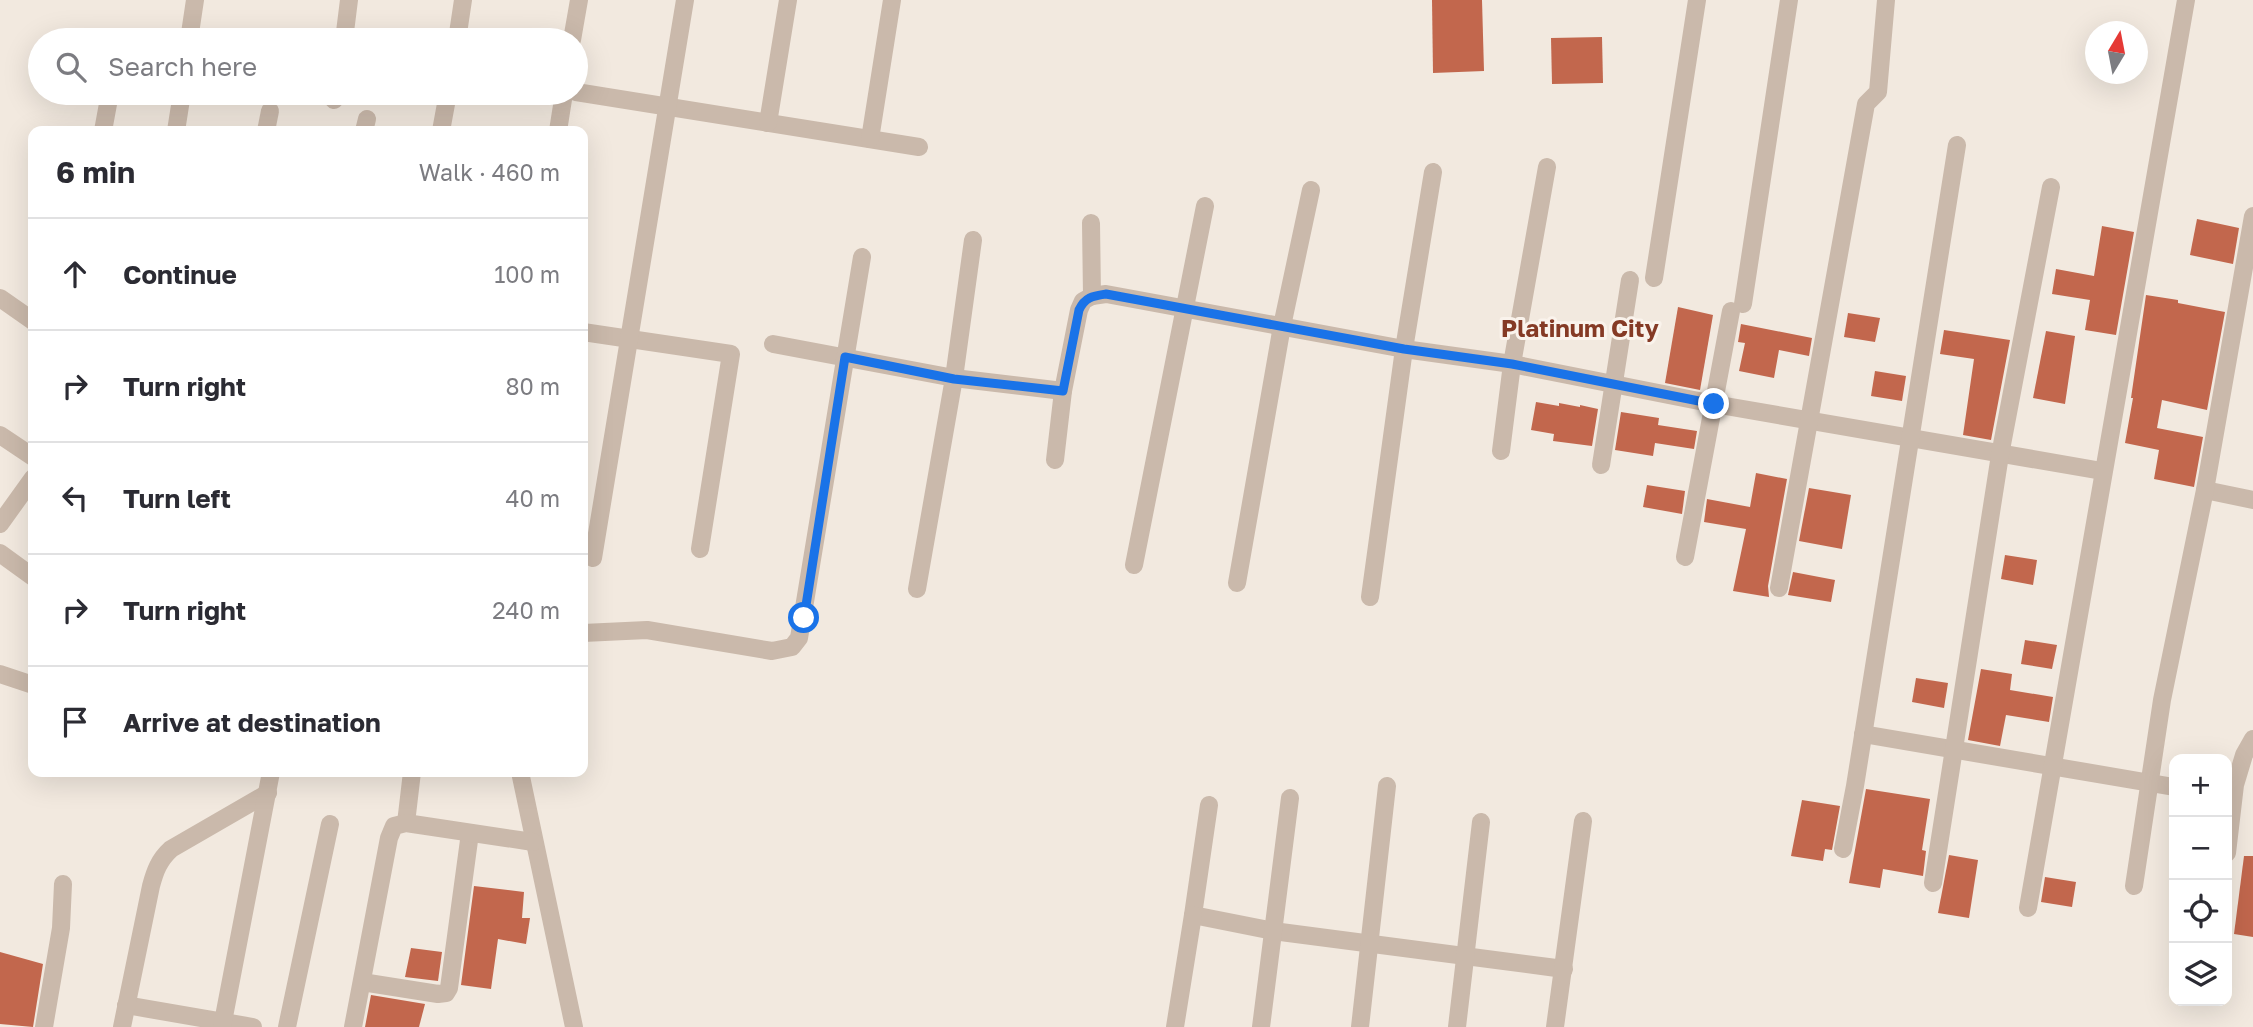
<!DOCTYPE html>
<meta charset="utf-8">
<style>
:root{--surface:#fff;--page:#f2f2f3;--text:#2b2b33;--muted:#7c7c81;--line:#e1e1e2}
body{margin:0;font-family:"Golos Text",sans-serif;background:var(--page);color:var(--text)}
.controls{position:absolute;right:21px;bottom:21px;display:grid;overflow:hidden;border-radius:14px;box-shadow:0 7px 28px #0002}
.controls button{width:63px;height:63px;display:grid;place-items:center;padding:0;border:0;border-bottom:2px solid var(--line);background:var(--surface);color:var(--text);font:35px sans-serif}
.compass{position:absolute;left:2085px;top:21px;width:63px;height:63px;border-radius:50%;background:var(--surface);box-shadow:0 7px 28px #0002;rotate:10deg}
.stop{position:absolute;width:21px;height:21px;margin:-16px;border:5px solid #1a73e8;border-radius:50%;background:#fff}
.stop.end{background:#1a73e8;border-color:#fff;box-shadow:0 2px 7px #0008}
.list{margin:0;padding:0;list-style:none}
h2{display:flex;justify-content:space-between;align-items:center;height:91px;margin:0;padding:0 28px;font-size:30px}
h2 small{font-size:23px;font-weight:400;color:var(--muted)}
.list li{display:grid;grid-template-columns:46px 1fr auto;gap:21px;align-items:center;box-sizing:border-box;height:112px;padding:0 28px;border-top:2px solid var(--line)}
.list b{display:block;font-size:26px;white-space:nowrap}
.list em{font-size:23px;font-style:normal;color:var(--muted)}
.icon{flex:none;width:38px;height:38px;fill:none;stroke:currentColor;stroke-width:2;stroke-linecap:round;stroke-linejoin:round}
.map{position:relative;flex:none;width:2253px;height:1027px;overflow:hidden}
.search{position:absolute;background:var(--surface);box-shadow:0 7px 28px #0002;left:28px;top:28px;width:560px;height:77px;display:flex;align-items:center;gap:18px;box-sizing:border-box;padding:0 24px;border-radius:38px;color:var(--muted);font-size:26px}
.panel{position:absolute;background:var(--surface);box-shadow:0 7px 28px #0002;left:28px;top:126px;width:560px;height:651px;border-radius:14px}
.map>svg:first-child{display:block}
</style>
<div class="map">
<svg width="2253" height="1027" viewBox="0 0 2253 1027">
<rect width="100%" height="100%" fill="#f2e9df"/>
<g fill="#c2674d">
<polygon points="1432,0 1482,0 1484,71 1433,73"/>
<polygon points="1602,37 1603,83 1552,84 1551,38"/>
<polygon points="2197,219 2239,228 2233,264 2190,255"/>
<polygon points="2102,226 2134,232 2116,335 2085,330 2090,300 2052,294 2056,269 2094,276"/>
<polygon points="2146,295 2178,300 2178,303 2225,312 2207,410 2162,400 2157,428 2203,437 2194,487 2154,479 2159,450 2125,443 2133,398 2131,398"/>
<polygon points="1678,307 1713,315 1700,390 1665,383"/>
<polygon points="1848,313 1880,318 1875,342 1844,337"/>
<polygon points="1741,324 1812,338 1809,356 1779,350 1774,378 1739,371 1745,343 1738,342"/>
<polygon points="1944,330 2010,340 1991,440 1963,435 1974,359 1940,354"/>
<polygon points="2046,331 2075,336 2065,404 2033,398"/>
<polygon points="1875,371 1906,376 1902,401 1871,396"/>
<polygon points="1536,402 1559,406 1559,403 1580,407 1580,405 1598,409 1592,446 1553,441 1554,434 1531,430"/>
<polygon points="1621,412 1659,418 1658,425 1697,431 1694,449 1655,443 1653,456 1615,450"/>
<polygon points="1756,473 1787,479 1768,586 1769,597 1733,591 1746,529 1704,522 1707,499 1750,507"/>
<polygon points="1647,485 1685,491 1682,514 1643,507"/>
<polygon points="1809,488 1851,495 1842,549 1799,541"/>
<polygon points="2005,555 2037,560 2033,585 2001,579"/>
<polygon points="1793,572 1835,580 1831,602 1788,595"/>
<polygon points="2025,640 2057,645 2052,669 2021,664"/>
<polygon points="1981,669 2012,674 2010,690 2053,697 2049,722 2006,715 2000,746 1968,740"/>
<polygon points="1916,678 1948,683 1944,708 1912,702"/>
<polygon points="1866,789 1930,799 1922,850 1926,851 1923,876 1883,869 1880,888 1849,883"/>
<polygon points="1802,800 1840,806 1832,850 1825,849 1823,861 1791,856"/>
<polygon points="1949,855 1978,860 1969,918 1938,913"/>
<polygon points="2244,856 2253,856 2253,937 2234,934"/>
<polygon points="2045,877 2076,882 2072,907 2041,902"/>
<polygon points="474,886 524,892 522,918 530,918 526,944 498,939 491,989 461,985"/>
<polygon points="411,948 442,952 438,981 405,977"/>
<polygon points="0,952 43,964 33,1027 0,1024"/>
<polygon points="371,995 425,1004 419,1027 365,1027"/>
</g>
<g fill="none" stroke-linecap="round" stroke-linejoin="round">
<g stroke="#cab9ab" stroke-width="18">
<polyline points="189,40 195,0"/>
<polyline points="344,40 349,0"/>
<polyline points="457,40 463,0"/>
<polyline points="572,40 579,0"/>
<polyline points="576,92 919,147"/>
<polyline points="334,100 335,93"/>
<polyline points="768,123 788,0"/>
<polyline points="103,131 110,93"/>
<polyline points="176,131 182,93"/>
<polyline points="266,131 270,111"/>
<polyline points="364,131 367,119"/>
<polyline points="441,131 448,93"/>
<polyline points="558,131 564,93"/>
<polyline points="870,139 892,0"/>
<polyline points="1654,278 1697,0"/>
<polyline points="1092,296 1106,294 1404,349 1512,364 1714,404 2102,471"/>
<polyline points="0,298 33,321"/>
<polyline points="1743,304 1789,0"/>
<polyline points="583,332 731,354 700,549"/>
<polyline points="773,344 954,378 1063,391"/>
<polyline points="0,435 33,457"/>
<polyline points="1501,451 1512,364 1547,167"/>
<polyline points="1055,460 1063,391 1079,310 1083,301 1092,296 1091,223"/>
<polyline points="1601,465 1630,280"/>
<polyline points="2205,490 2253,500"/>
<polyline points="0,524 33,478"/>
<polyline points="0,553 33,577"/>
<polyline points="1685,557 1731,311"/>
<polyline points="593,558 685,0"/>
<polyline points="1134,565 1205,206"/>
<polyline points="1237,583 1282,326 1311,190"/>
<polyline points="1779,588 1866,104 1878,92 1886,0"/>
<polyline points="917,589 954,378 973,240"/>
<polyline points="1370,597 1404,349 1433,172"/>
<polyline points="583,633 647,630 772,651 792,647 799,638 862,257"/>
<polyline points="0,674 33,685"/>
<polyline points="1863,734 2174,787"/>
<polyline points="520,772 574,1027"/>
<polyline points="1209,805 1193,915 1273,931 1564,969"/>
<polyline points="406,823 412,772"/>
<polyline points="1843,849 1855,786 1957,145"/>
<polyline points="2227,853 2235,785 2244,755 2253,739"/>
<polyline points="1933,883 2000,455 2051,187"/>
<polyline points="2134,886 2162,700 2205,490 2253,216"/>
<polyline points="2028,908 2186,0"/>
<polyline points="362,982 438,994 446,993 449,988 470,833"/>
<polyline points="126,1005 253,1027"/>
<polyline points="44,1027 61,928 63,884"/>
<path d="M122 1027 151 886C155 871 159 860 171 849L268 793"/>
<polyline points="222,1027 271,772"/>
<polyline points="287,1027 330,824"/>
<polyline points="353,1027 389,838 394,826 406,823 533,842"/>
<polyline points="1175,1027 1193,915"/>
<polyline points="1261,1027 1290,798"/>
<polyline points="1360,1027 1387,786"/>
<polyline points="1457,1027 1481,822"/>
<polyline points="1555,1027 1583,821"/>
</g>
</g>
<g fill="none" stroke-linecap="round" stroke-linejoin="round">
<path stroke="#1a73e8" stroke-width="9" d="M804 618 845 357 954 379 1063 391 1079 310C1085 297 1093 296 1106 294L1404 349 1512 364 1714 404"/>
</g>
<g text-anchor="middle" stroke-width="6" stroke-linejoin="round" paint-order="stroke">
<g font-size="24" font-weight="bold" fill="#853a25" stroke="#faf3ec">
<text x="1580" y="337">Platinum City</text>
</g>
</g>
</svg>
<div class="controls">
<button>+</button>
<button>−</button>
<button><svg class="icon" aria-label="locate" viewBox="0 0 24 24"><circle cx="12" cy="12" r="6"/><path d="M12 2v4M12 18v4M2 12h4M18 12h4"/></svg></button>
<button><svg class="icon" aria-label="layers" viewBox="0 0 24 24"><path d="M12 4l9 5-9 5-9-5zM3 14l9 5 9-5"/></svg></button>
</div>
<svg class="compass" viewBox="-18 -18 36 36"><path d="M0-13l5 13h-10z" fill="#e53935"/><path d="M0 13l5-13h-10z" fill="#7c7c81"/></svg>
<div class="stop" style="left:804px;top:618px"></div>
<div class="stop end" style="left:1714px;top:404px"></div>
<div class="search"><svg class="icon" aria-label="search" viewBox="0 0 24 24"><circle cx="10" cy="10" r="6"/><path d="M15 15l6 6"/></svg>Search here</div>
<section class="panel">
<h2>6 min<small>Walk · 460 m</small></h2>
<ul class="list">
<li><svg class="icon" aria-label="ahead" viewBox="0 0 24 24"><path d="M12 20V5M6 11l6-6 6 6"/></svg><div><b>Continue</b></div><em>100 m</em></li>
<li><svg class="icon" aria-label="right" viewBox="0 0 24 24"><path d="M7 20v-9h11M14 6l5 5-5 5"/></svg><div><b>Turn right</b></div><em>80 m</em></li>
<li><svg class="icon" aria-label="left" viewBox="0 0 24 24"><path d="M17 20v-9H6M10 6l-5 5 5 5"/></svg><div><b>Turn left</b></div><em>40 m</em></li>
<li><svg class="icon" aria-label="right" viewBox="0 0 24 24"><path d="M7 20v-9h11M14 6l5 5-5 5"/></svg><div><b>Turn right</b></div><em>240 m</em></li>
<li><svg class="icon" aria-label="arrive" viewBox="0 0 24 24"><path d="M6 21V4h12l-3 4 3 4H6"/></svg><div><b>Arrive at destination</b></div></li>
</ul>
</section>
</div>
